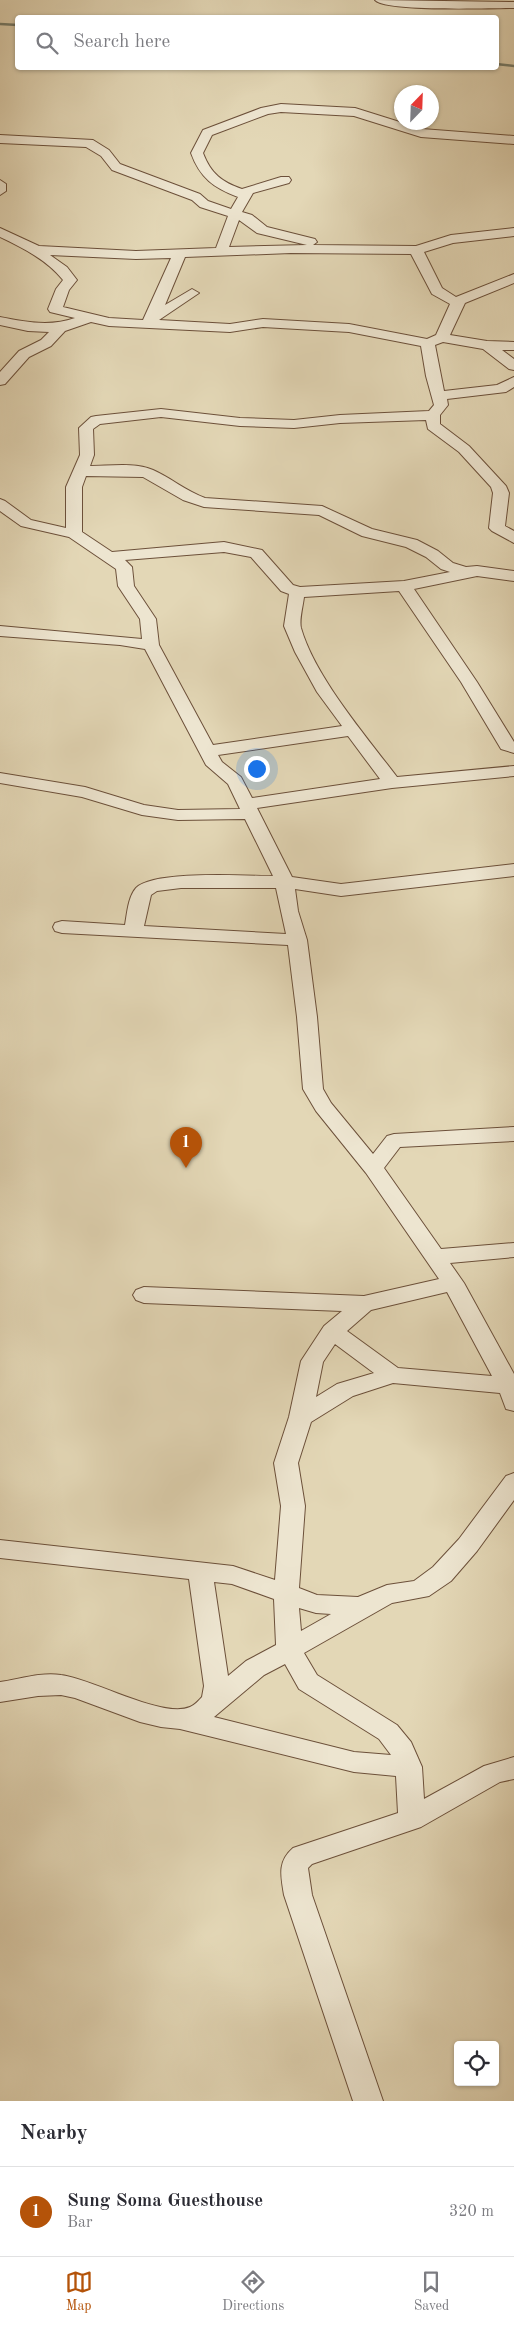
<!DOCTYPE html>
<style>
:root{--surface:#fff;--page:#f7f7f7;--text:#2b2b33;--muted:#7c7c81;--line:#e1e1e2;--accent:#b45309}
body{margin:0;font-family:"Old Standard TT",serif;background:var(--page);color:var(--text)}
.controls{position:absolute;right:15px;bottom:15px;display:grid;overflow:hidden;border-radius:5px;box-shadow:0 1px 4px #0004}
.controls button{width:45px;height:45px;display:grid;place-items:center;padding:0;border:0;border-bottom:1px solid var(--line);background:var(--surface);color:var(--text);font:25px sans-serif}
.compass{position:absolute;left:394px;top:85px;width:45px;height:45px;border-radius:50%;background:var(--surface);box-shadow:0 1px 4px #0004;rotate:23deg}
.you{position:absolute;left:256px;top:768px;width:18px;height:18px;margin:-12px;border:4px solid #fff;border-radius:50%;background:#1a73e8;box-shadow:0 0 0 8px #1a73e833}
.badge{display:grid;place-items:center;width:32px;height:32px;border-radius:50%;background:var(--accent);color:#fff;font-size:16px;font-weight:700}
.pin{position:absolute;translate:-50% -41px;filter:drop-shadow(0 1px 2px #0008)}
.pin::after{content:'';position:absolute;top:26px;width:18px;height:15px;background:inherit;clip-path:polygon(0 0,100% 0,50% 100%)}
.list{margin:0;padding:0;list-style:none}
h2{display:flex;justify-content:space-between;align-items:center;height:65px;margin:0;padding:0 20px;font-size:21px}
h2 small{font-size:16px;font-weight:400;color:var(--muted)}
.list li{display:grid;grid-template-columns:32px 1fr auto;gap:15px;align-items:center;box-sizing:border-box;height:90px;padding:0 20px;border-top:1px solid var(--line)}
.list b{display:block;font-size:19px;white-space:nowrap}
.list p{margin:0;font-size:16px;white-space:nowrap;color:var(--muted)}
.list em{font-size:16px;font-style:normal;color:var(--muted)}
.icon{flex:none;width:28px;height:28px;fill:none;stroke:currentColor;stroke-width:2;stroke-linecap:round;stroke-linejoin:round}
.map{position:relative;flex:none;width:514px;height:2101px;overflow:hidden}
.search{position:absolute;background:var(--surface);box-shadow:0 1px 4px #0004;left:15px;right:15px;top:15px;height:55px;display:flex;align-items:center;gap:12px;box-sizing:border-box;padding:0 18px;border-radius:5px;color:var(--muted);font-size:19px}
.sheet{height:155px;background:var(--surface)}
nav{display:flex;justify-content:space-around;align-items:center;box-sizing:border-box;height:70px;border-top:1px solid var(--line);background:var(--surface);font-size:14px;color:var(--muted)}
nav a{display:grid;justify-items:center;gap:2px}
nav .on{color:var(--accent)}
.map>svg:first-child{display:block}
</style>
<div class="map">
<svg width="514" height="2101" viewBox="0 0 514 2101">
<rect width="100%" height="100%" fill="#e3d7b6"/>
<filter id="stains"><feTurbulence type="fractalNoise" baseFrequency=".004" numOctaves="4"/><feColorMatrix values="0 0 0 0 .2 0 0 0 0 .09 0 0 0 0 .02 0 0 0 .5 -.17"/></filter>
<radialGradient id="worn" r=".72"><stop offset=".6" stop-color="#630" stop-opacity="0"/><stop offset="1" stop-color="#630" stop-opacity=".3"/></radialGradient>
<g fill="none" stroke-linecap="round" stroke-linejoin="round">
<g stroke="#757e6e" stroke-width="2.5">
<polyline points="0,24 18,25"/>
<polyline points="496,64 514,66"/>
</g>
<g stroke="#6c503a" stroke-width="2">
<g id="minor">
<path d="M375 0 514 2V8C492 8 386 12 375 0Z"/>
<path d="M281 104 355 108 422 129 514 136V144L421 137 354 116 281 112 268 114 212 135 203 153C211 174 222 182 242 189L281 177H289L291 180 289 183 253 193 242 212 252 215 267 227 315 239 317 242 313 245 416 246 451 235 514 228V236L453 243 424 252 442 288 456 297 514 274V283L465 303 450 335 487 341 514 342V350H502L514 359V370L509 369 483 349 443 342 435 345 444 391 497 385 514 377V387L506 392 447 399 448 405 440 415V424L469 446 506 486 509 493 505 526 514 531V543L492 531 489 528 493 493 491 487 459 452 428 429 426 420 340 423 294 428 240 426 161 417 100 424 93 429 94 455 90 466C109 466 135 462 153 470 171 478 186 491 205 498L322 506 372 529 417 540 438 551 453 563 466 567 477 566 514 571V581L477 576 414 589 477 682 514 742V753L501 749 461 682 399 591 304 597C303 606 299 620 301 628 315 677 366 736 397 777L514 766V776L392 788 257 808 292 877 341 884 514 864V876L341 896 295 889 298 911 307 940 317 1017 323 1089 331 1103 373 1154 387 1136 394 1134 514 1127V1141L400 1147 384 1168 441 1249 514 1243V1257L450 1263 464 1283 514 1374V1411L506 1409 500 1393 393 1383 353 1396 311 1422 298 1463 305 1506 299 1588 317 1595 358 1597 387 1585 414 1581 433 1567 459 1539 506 1476 514 1473V1500L477 1551 451 1581 429 1596 392 1603 304 1653 317 1675 397 1725 411 1742 422 1767 424 1799 484 1766 514 1757V1779L500 1782 421 1827 312 1864 308 1868 312 1895 383 2101H353L284 1895C281 1876 277 1862 293 1848L398 1813 396 1776 354 1772 180 1729 161 1727 140 1722 75 1698 61 1695 38 1696 0 1702V1682C20 1679 41 1672 61 1675 93 1679 163 1719 190 1707 195 1705 199 1700 202 1697L204 1686 189 1579 0 1558V1540L233 1566 275 1580 281 1506 274 1463 289 1417 301 1361 324 1326 342 1311 144 1303 136 1300 133 1295 136 1290 144 1287 364 1296 439 1279 366 1173 316 1111 303 1089 297 1017 288 945 62 933 55 931 53 927 55 923 62 921 125 925C127 914 128 897 136 888 154 870 246 876 273 876L245 819 178 820 142 815 82 797 0 783V773L85 787 144 805 178 810 240 809 228 784 206 765 145 649 120 645 0 636V626L142 639 140 619 118 586 116 569 69 537 21 526 0 511V499L5 501 31 520 66 528V487L80 455 79 428 91 417 96 416 161 409 240 418 294 420 340 415 429 411 434 405 426 376 421 346 349 332 263 327 230 332 109 326 91 322 65 331 51 346 29 357 5 384 0 385V372L19 351 41 340 49 332 28 331 0 325V317C26 322 50 327 75 318L50 312 48 309 56 289 63 280C47 260 23 248 0 237V228L39 246 136 251 216 248 228 216 200 207 192 200 112 170 101 156 86 147 0 143V135L93 140 109 150 120 164 200 194 208 201 231 209 238 197C214 188 200 178 191 153L203 130 261 108ZM239 220 257 233 307 245 229 247ZM291 253 411 254 432 294 450 304 436 335 427 339 349 324 263 319 230 324 159 320 199 293 192 289 165 305 185 257ZM50 255 136 259 171 258 143 320 109 318 63 307 69 290 77 280 67 267ZM86 476 143 477 183 500 204 507 319 515 362 536 406 547 426 557 441 569 450 572 404 581 300 587 293 585 262 550 224 542 112 552 82 532V487ZM224 552 251 557 281 591 289 594 284 626 295 652 317 692 342 726 213 745 159 645 156 619 134 586 132 567 125 560ZM348 736 380 779 252 798 241 777 222 762 218 755ZM181 888H276L286 934 144 926 151 895 157 891ZM447 1292 492 1376 398 1368 347 1331 371 1310ZM335 1344 374 1373 337 1384 316 1397 323 1362ZM214 1582 232 1584 274 1599 276 1645 246 1661 228 1676ZM299 1608 316 1613 331 1614 301 1631ZM285 1664 299 1689 379 1739 391 1755 354 1752 214 1717 264 1675Z"/>
<polygon points="0,180 6,184 6,191 0,195"/>
</g>
</g>
<use href="#minor" fill="#ede5d0" fill-rule="evenodd"/>
</g>
<rect width="100%" height="100%" filter="url(#stains)"/>
<rect width="100%" height="100%" fill="url(#worn)"/>
</svg>
<div class="controls">
<button><svg class="icon" aria-label="locate" viewBox="0 0 24 24"><circle cx="12" cy="12" r="6"/><path d="M12 2v4M12 18v4M2 12h4M18 12h4"/></svg></button>
</div>
<svg class="compass" viewBox="-18 -18 36 36"><path d="M0-13l5 13h-10z" fill="#e53935"/><path d="M0 13l5-13h-10z" fill="#7c7c81"/></svg>
<div class="you"></div>
<div class="pin badge" style="left:186px;top:1168px">1</div>
<div class="search"><svg class="icon" aria-label="search" viewBox="0 0 24 24"><circle cx="10" cy="10" r="6"/><path d="M15 15l6 6"/></svg>Search here</div>
</div>
<section class="sheet">
<h2>Nearby<small></small></h2>
<ul class="list">
<li><span class="badge">1</span><div><b>Sung Soma Guesthouse</b><p>Bar</p></div><em>320 m</em></li>
</ul>
</section>
<nav>
<a class="on"><svg class="icon" aria-label="map" viewBox="0 0 24 24"><path d="M3 6l6-2 6 2 6-2v14l-6 2-6-2-6 2zM9 4v14M15 6v14"/></svg>Map</a>
<a><svg class="icon" aria-label="directions" viewBox="0 0 24 24"><path d="M12 3l9 9-9 9-9-9zM9 14v-3h6M13 9l2 2-2 2"/></svg>Directions</a>
<a><svg class="icon" aria-label="saved" viewBox="0 0 24 24"><path d="M7 4h10v16l-5-4-5 4z"/></svg>Saved</a>
</nav>
